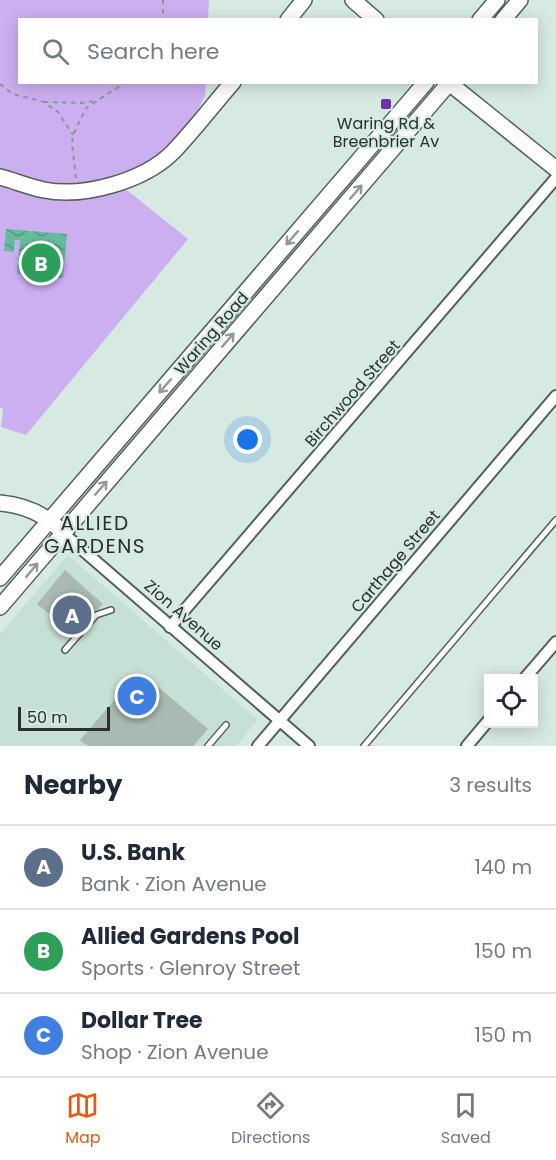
<!DOCTYPE html>
<meta charset="utf-8">
<style>
:root{--surface:#fff;--page:#f6f6f7;--text:#1f2937;--muted:#747a83;--line:#e0e1e3;--accent:#ea580c}
body{margin:0;font-family:Poppins,sans-serif;background:var(--page);color:var(--text)}
.controls{position:absolute;right:18px;bottom:18px;display:grid;overflow:hidden;border-radius:0px;box-shadow:0 3px 15px #0003}
.controls button{width:54px;height:54px;display:grid;place-items:center;padding:0;border:0;border-bottom:2px solid var(--line);background:var(--surface);color:var(--text);font:30px sans-serif}
.scale{position:absolute;left:18px;bottom:15px;width:92px;box-sizing:border-box;padding-left:6px;border:3px solid #29302d;border-top:0;font-size:16px;line-height:21px;white-space:nowrap;color:#29302d;-webkit-text-stroke:4px #d7eae2;paint-order:stroke}
.you{position:absolute;left:248px;top:440px;width:21px;height:21px;margin:-15px;border:4px solid #fff;border-radius:50%;background:#1a73e8;box-shadow:0 0 0 9px #1a73e833}
.badge{display:grid;place-items:center;width:39px;height:39px;border-radius:50%;background:var(--accent);color:#fff;font-size:20px;font-weight:700}
.pin{position:absolute;translate:-50% -50%;border:3px solid #fff;box-shadow:0 2px 6px #0006}
.list{margin:0;padding:0;list-style:none}
h2{display:flex;justify-content:space-between;align-items:center;height:78px;margin:0;padding:0 24px;font-size:26px}
h2 small{font-size:20px;font-weight:400;color:var(--muted)}
.list li{display:grid;grid-template-columns:39px 1fr auto;gap:18px;align-items:center;box-sizing:border-box;height:84px;padding:0 24px;border-top:2px solid var(--line)}
.list b{display:block;font-size:22px;white-space:nowrap}
.list p{margin:0;font-size:20px;white-space:nowrap;color:var(--muted)}
.list em{font-size:20px;font-style:normal;color:var(--muted)}
.icon{flex:none;width:33px;height:33px;fill:none;stroke:currentColor;stroke-width:2;stroke-linecap:round;stroke-linejoin:round}
.map{position:relative;flex:none;width:556px;height:746px;overflow:hidden}
.search{position:absolute;background:var(--surface);box-shadow:0 3px 15px #0003;left:18px;right:18px;top:18px;height:66px;display:flex;align-items:center;gap:15px;box-sizing:border-box;padding:0 21px;border-radius:0px;color:var(--muted);font-size:22px}
.sheet{height:330px;background:var(--surface)}
nav{display:flex;justify-content:space-around;align-items:center;box-sizing:border-box;height:84px;border-top:2px solid var(--line);background:var(--surface);font-size:16px;color:var(--muted)}
nav a{display:grid;justify-items:center;gap:3px}
nav .on{color:var(--accent)}
.map>svg:first-child{display:block}
</style>
<div class="map">
<svg width="556" height="746" viewBox="0 0 556 746">
<defs>
<pattern id="water-waves" width="16" height="10" patternUnits="userSpaceOnUse" patternTransform="scale(1.5)"><rect width="16" height="10" fill="#65bc9d"/><path d="M0 5q4-4 8 0t8 0" fill="none" stroke="#539980"/></pattern>
</defs>
<rect width="100%" height="100%" fill="#d7eae2"/>
<polygon fill="#c6e0d5" points="68,555 258,720 236,746 0,746 0,634"/>
<polygon fill="#ccaff1" points="0,0 209,0 208,19 20,20 20,82 206,83 205,96 180,144 118,183 188,239 26,435 1,427 3,409 0,407"/>
<polygon fill="url(#water-waves)" points="6,229 67,234 63,278 17,274 20,240 15,240 14,252 4,251"/>
<g fill="#a8bab2">
<polygon points="65,570 103,604 98,609 92,612 73,633 37,604"/>
<polygon points="145,676 208,729 193,746 88,746 80,740 124,689 129,694"/>
</g>
<g fill="none" stroke-linecap="round" stroke-linejoin="round">
<g stroke="#50605a" stroke-width="8">
<g id="lane">
<polyline points="65,650 96,615 111,610"/>
<polyline points="208,746 226,725"/>
<polyline points="364,746 556,520"/>
</g>
</g>
<g stroke="#50605a" stroke-width="14">
<g id="street">
<polyline points="63,533 309,746"/>
<polyline points="170,627 556,178"/>
<polyline points="525,678 556,642"/>
<polyline points="258,746 556,396"/>
<polyline points="467,746 488,721"/>
</g>
</g>
<g stroke="#50605a" stroke-width="18">
<g id="secondary">
<polyline points="353,0 376,20"/>
<polyline points="288,20 304,0"/>
<polyline points="480,20 497,0"/>
<polyline points="503,20 520,0"/>
<polyline points="448,82 556,169"/>
<path d="M0 177C15 181 29 187 44 190 84 198 144 181 173 152 194 130 213 105 233 82"/>
<path d="M0 503C21 505 41 512 57 527"/>
<polyline points="0,578 426,82"/>
<polyline points="0,607 450,82"/>
</g>
</g>
<g stroke="#8a9892" stroke-width="2" stroke-dasharray="4.5 4.5" stroke-linecap="butt">
<polyline points="163,0 163,20"/>
<polyline points="0,84 13,94 44,102 58,112 73,135"/>
<polyline points="44,102 81,103 95,101"/>
<polyline points="76,178 72,144 73,135 86,108 126,82"/>
</g>
<use href="#lane" stroke="#fff" stroke-width="5"/>
<use href="#street" stroke="#fff" stroke-width="10"/>
<use href="#secondary" stroke="#fff" stroke-width="15"/>
</g>
<defs><path id="oneway-shaft" d="M-6 0H5M1.5-3L5.5 0L1.5 3" fill="none" stroke-width="1.6" stroke-linecap="round" stroke-linejoin="round" transform="scale(1.5)"/></defs>
<g stroke="#949896">
<use href="#oneway-shaft" transform="translate(356 192) rotate(-49)"/>
<use href="#oneway-shaft" transform="translate(292 238) rotate(131)"/>
<use href="#oneway-shaft" transform="translate(228 340) rotate(-49)"/>
<use href="#oneway-shaft" transform="translate(165 386) rotate(131)"/>
<use href="#oneway-shaft" transform="translate(101 488) rotate(-49)"/>
<use href="#oneway-shaft" transform="translate(32 570) rotate(-50)"/>
</g>
<rect fill="#7032a7" stroke="#d7eae2" stroke-width="2" x="380" y="98" width="12" height="12" rx="3"/>
<g text-anchor="middle" stroke-width="4.5" stroke-linejoin="round" paint-order="stroke">
<g font-size="16" fill="#29302d" stroke="#d7eae2">
<text x="386" y="129">Waring Rd &amp;<tspan x="386" dy="18">Breenbrier Av</tspan></text>
</g>
<g font-size="16" fill="#29302d" stroke="#d7eae2">
<text transform="translate(211 333) rotate(-49)" y="6">Waring Road</text>
<text transform="translate(352 393) rotate(-49)" y="6">Birchwood Street</text>
<text transform="translate(395 561) rotate(-50)" y="6">Carthage Street</text>
<text transform="translate(184 615) rotate(41)" y="6">Zion Avenue</text>
</g>
<g font-size="20" letter-spacing="1.5" fill="#29302d" stroke="#d7eae2">
<text x="95" y="530">ALLIED<tspan x="95" dy="23">GARDENS</tspan></text>
</g>
</g>
</svg>
<div class="controls">
<button><svg class="icon" aria-label="locate" viewBox="0 0 24 24"><circle cx="12" cy="12" r="6"/><path d="M12 2v4M12 18v4M2 12h4M18 12h4"/></svg></button>
</div>
<div class="scale">50 m</div>
<div class="you"></div>
<div class="pin badge" style="left:72px;top:615px;background:#5c6f8a">A</div>
<div class="pin badge" style="left:41px;top:263px;background:#2e9e5b">B</div>
<div class="pin badge" style="left:137px;top:696px;background:#3f7fe0">C</div>
<div class="search"><svg class="icon" aria-label="search" viewBox="0 0 24 24"><circle cx="10" cy="10" r="6"/><path d="M15 15l6 6"/></svg>Search here</div>
</div>
<section class="sheet">
<h2>Nearby<small>3 results</small></h2>
<ul class="list">
<li><span class="badge" style="background:#5c6f8a">A</span><div><b>U.S. Bank</b><p>Bank · Zion Avenue</p></div><em>140 m</em></li>
<li><span class="badge" style="background:#2e9e5b">B</span><div><b>Allied Gardens Pool</b><p>Sports · Glenroy Street</p></div><em>150 m</em></li>
<li><span class="badge" style="background:#3f7fe0">C</span><div><b>Dollar Tree</b><p>Shop · Zion Avenue</p></div><em>150 m</em></li>
</ul>
</section>
<nav>
<a class="on"><svg class="icon" aria-label="map" viewBox="0 0 24 24"><path d="M3 6l6-2 6 2 6-2v14l-6 2-6-2-6 2zM9 4v14M15 6v14"/></svg>Map</a>
<a><svg class="icon" aria-label="directions" viewBox="0 0 24 24"><path d="M12 3l9 9-9 9-9-9zM9 14v-3h6M13 9l2 2-2 2"/></svg>Directions</a>
<a><svg class="icon" aria-label="saved" viewBox="0 0 24 24"><path d="M7 4h10v16l-5-4-5 4z"/></svg>Saved</a>
</nav>
